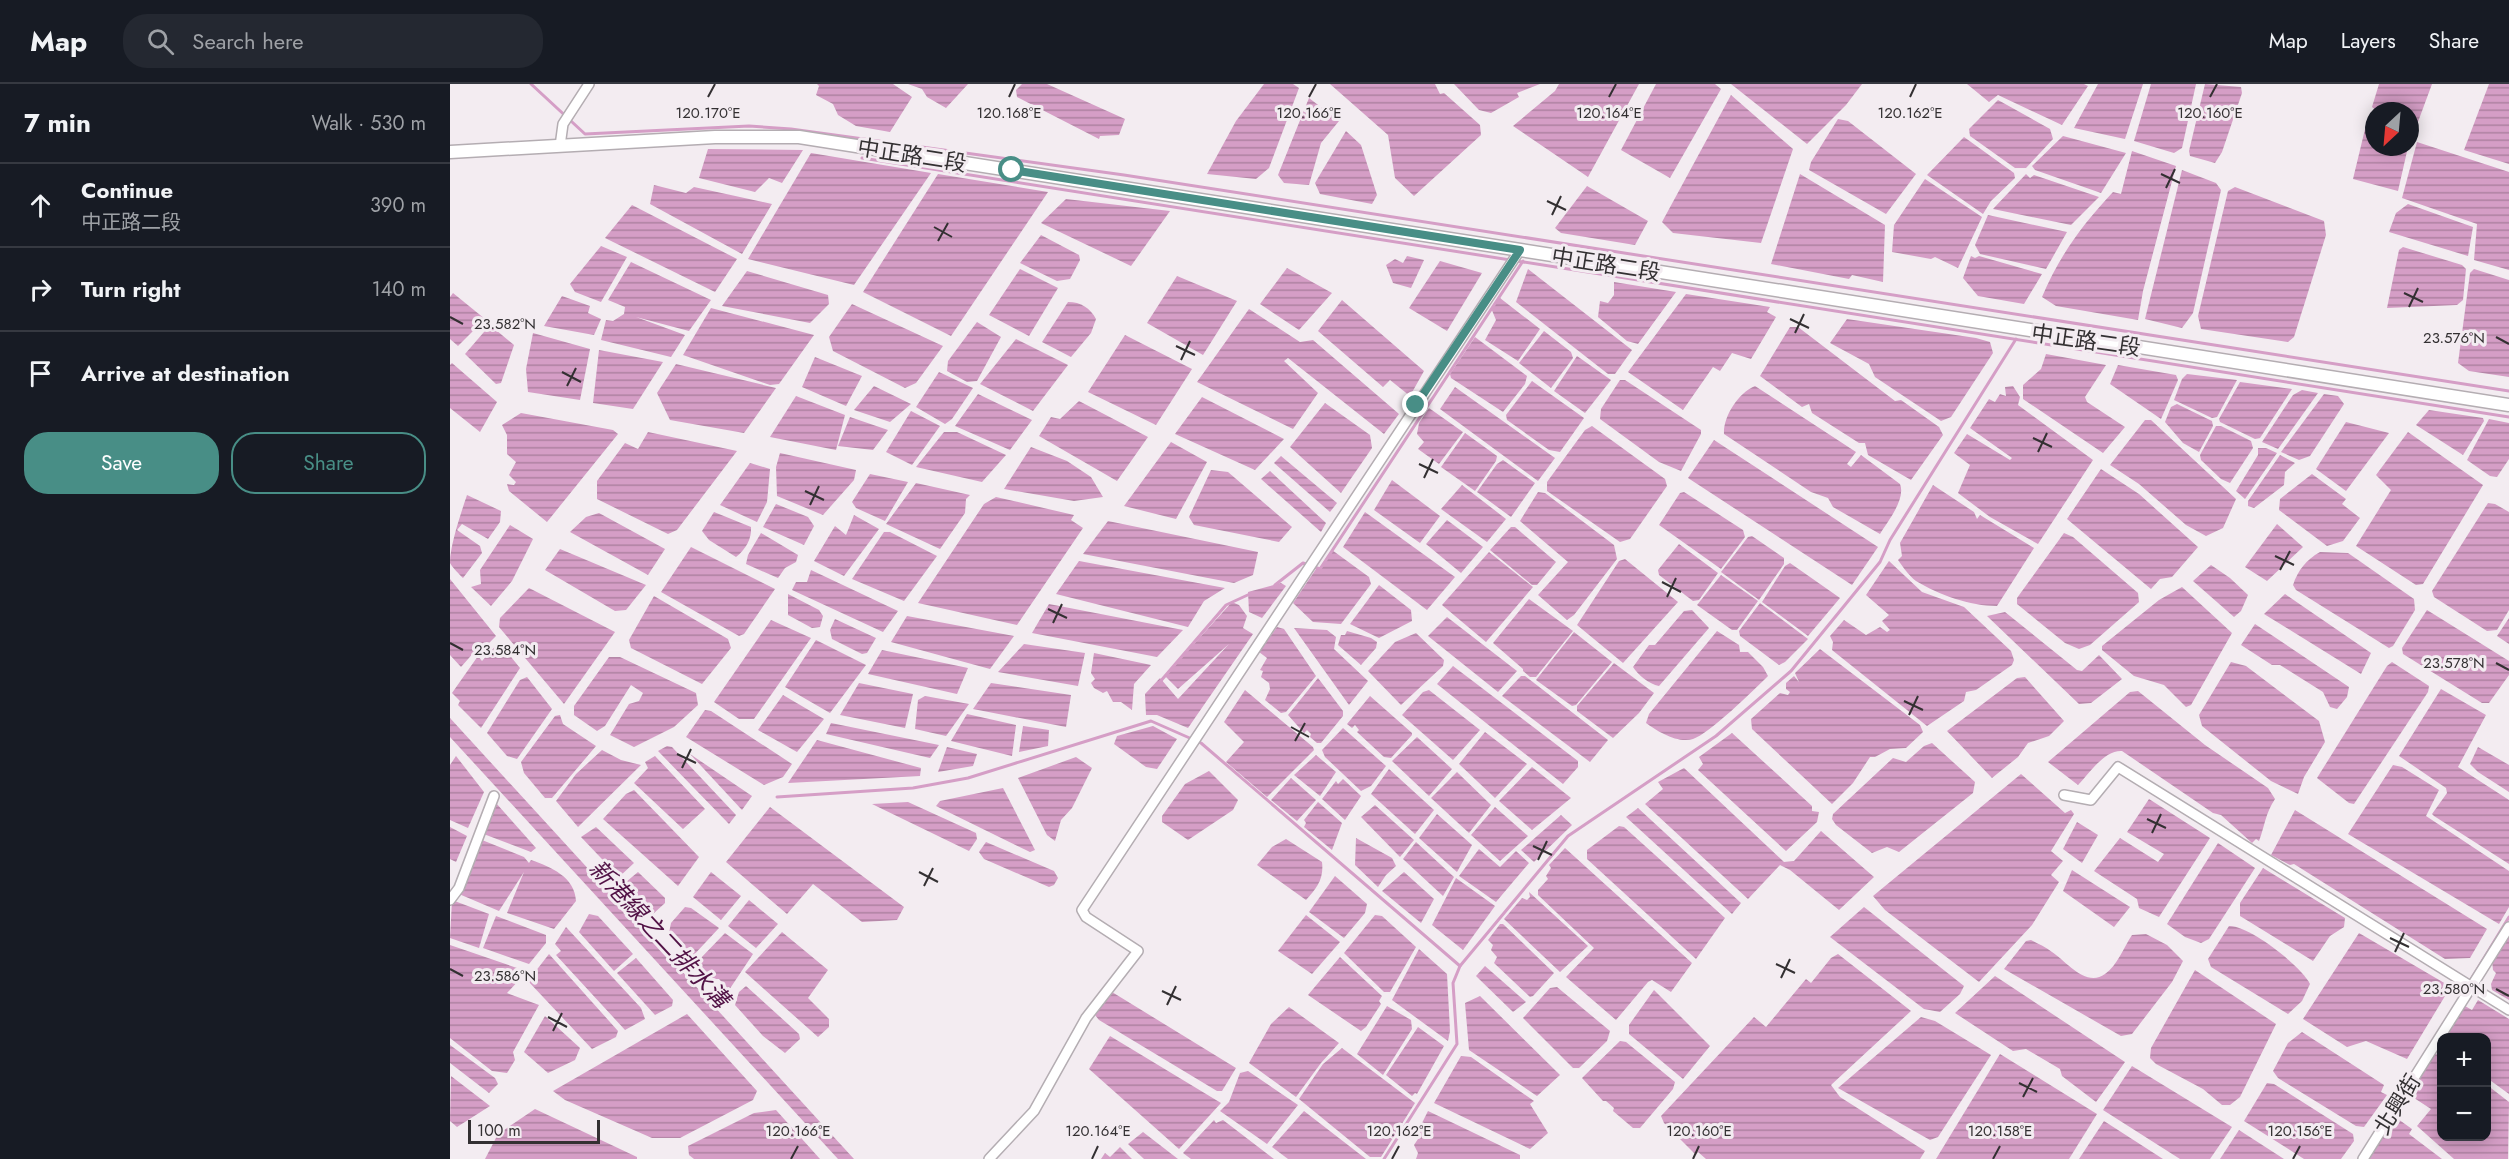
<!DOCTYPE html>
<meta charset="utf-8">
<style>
:root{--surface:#171b24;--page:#242831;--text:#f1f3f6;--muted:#9ea1a6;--line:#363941;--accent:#488e86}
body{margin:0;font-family:Jost,"Noto Sans TC",sans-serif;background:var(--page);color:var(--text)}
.controls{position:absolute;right:18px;bottom:18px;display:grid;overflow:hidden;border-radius:12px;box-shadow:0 3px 15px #0003}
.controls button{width:54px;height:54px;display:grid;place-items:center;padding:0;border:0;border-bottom:2px solid var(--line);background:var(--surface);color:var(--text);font:30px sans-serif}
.compass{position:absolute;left:1915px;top:18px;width:54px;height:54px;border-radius:50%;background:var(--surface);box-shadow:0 3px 15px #0003;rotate:206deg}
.scale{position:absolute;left:18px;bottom:15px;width:132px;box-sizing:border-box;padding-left:6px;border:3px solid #333032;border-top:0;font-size:16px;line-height:21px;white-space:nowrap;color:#333032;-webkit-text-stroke:4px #f3ecf1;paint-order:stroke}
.stop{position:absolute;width:18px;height:18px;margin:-14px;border:4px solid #488e86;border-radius:50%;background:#fff}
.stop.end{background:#488e86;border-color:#fff;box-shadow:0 2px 6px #0008}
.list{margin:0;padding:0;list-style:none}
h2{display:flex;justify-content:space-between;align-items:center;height:78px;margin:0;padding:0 24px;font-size:26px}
h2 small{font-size:20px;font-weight:400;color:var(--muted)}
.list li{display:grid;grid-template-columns:39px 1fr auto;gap:18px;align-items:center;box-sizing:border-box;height:84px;padding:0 24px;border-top:2px solid var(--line)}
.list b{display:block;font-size:22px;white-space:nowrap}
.list p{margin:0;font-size:20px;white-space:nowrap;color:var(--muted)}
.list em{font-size:20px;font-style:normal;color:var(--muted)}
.actions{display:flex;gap:12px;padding:18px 24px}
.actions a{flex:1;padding:14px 0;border:2px solid var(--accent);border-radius:24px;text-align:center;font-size:21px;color:var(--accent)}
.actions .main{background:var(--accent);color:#fff}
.icon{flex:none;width:33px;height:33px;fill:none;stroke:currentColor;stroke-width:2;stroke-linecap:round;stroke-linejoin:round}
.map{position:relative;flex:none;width:2059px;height:1075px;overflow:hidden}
header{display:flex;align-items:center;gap:36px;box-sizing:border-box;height:84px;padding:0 30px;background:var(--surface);border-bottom:2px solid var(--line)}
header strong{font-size:28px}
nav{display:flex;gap:33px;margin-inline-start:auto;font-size:21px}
.search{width:420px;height:54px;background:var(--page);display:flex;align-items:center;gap:15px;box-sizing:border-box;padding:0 21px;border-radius:24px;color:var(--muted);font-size:22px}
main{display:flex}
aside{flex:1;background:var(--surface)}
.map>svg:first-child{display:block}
</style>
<header>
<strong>Map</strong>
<div class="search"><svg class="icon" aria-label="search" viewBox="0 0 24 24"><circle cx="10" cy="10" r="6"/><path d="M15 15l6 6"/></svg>Search here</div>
<nav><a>Map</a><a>Layers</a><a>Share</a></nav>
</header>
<main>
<aside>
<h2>7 min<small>Walk · 530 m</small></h2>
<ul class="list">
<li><svg class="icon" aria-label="ahead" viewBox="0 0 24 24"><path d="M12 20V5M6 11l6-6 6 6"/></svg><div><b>Continue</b><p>中正路二段</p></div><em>390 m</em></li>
<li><svg class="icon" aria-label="right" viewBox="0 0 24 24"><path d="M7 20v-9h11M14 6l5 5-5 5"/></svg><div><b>Turn right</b></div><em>140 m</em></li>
<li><svg class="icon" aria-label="arrive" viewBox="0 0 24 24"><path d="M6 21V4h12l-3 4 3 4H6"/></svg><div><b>Arrive at destination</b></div></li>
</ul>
<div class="actions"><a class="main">Save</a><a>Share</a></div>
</aside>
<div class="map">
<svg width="2059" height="1075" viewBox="0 0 2059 1075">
<defs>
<pattern id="water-rules" width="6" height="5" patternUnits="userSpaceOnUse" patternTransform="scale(1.5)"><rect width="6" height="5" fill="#d59ec6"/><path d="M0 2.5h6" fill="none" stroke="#ad81a1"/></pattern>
</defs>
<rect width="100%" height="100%" fill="#f3ecf1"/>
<g fill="url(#water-rules)">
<polygon points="367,0 443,0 462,13 440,48 406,42 388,31 383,20 366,11 369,2"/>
<polygon points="458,0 518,0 496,24 477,13 472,5"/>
<polygon points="572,0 597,0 675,35 669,51 650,52 649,55 567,13 566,6"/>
<polygon points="814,0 843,0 849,4 819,84 806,95 757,90 786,37"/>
<polygon points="880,0 985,0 990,10 994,9 1030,41 1031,51 964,112 945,94 938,51"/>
<polygon points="1004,0 1090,0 1067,9 1069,13 1041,29 1029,26"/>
<polygon points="1109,0 1189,0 1138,93 1063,42 1105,7"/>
<polygon points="1206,0 1265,0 1271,5 1220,94 1171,66"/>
<polygon points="1281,0 1412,0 1396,21 1357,60"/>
<polygon points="1517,0 1634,0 1638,2 1612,41 1548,11 1539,18"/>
<polygon points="1648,0 1693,0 1675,55 1624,44"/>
<polygon points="1701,0 1746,0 1732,64 1724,69 1684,57"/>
<polygon points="1755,0 1791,3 1792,9 1772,68 1765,79 1740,72 1739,67"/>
<polygon points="1929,0 1982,0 1965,46 1960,45 1960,27 1927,27 1922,23"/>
<polygon points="2039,0 2059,0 2059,80 2014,66"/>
<polygon points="1281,11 1343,65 1311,159 1223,149 1212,138"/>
<polygon points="859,14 889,37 871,59 859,101 834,99 828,91"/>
<polygon points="1548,16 1600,45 1603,55 1576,84 1565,84 1520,52 1519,45"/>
<polygon points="1388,35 1398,37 1466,90 1436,130 1359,86 1361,78"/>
<polygon points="1916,41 1924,44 1924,63 1958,63 1948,107 1903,95"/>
<polygon points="896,47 911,61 927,111 922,120 870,110 865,99"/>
<polygon points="1613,52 1676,69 1651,109 1585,86 1582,82"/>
<polygon points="1514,53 1564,89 1565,94 1541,117 1533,130 1477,91"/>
<polygon points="1967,58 2059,88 2059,186 2024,176 2027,140 1952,114"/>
<polygon points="258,65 353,66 332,99 319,94 305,108 249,94"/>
<path d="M1682 67 1726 82 1693 207 1688 236 1606 222 1592 213C1609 172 1633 140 1663 108L1671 110Z"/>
<polygon points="361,69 481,89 404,201 298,175"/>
<polygon points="1732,86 1766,99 1771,106 1743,229 1732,244 1695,235"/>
<polygon points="488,90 598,108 501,252 413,208"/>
<polygon points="1350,90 1435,141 1433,198 1402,191 1399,195 1321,180"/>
<polygon points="1576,90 1580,94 1584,91 1649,113 1621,141 1543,125"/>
<polygon points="1475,95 1532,133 1508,184 1485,173 1481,175 1442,168 1444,141"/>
<polygon points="204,101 236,109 244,103 322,120 292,170 200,120"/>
<polygon points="1137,102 1198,137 1185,161 1111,149 1105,144"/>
<polygon points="1785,103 1874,137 1876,151 1844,253 1838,258 1751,245 1748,232 1778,107"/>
<polygon points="616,115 720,127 681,182 591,139"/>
<polygon points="1958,120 2023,143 2018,172 1939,148 1946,129"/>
<polygon points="182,121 287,175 265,208 155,154"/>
<polygon points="1538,131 1617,148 1596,185 1530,170 1525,161"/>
<polygon points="591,151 629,171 630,176 620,195 607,197 570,179"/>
<polygon points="151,162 177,173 151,218 125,208 120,200"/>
<polygon points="1953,163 2012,181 2016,185 2013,216 2007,221 1937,224 1949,166"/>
<polygon points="957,172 974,176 961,204 943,199 936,181 945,175 953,179"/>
<polygon points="1521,172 1525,174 1529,172 1592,190 1574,220 1528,212 1513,194"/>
<polygon points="990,177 1032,189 997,247 959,224"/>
<polygon points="181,178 261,216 239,247 186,233 235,251 221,273 151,256 156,236 163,237 174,230 175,223 158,216"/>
<polygon points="837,184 882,209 849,246 810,220"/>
<polygon points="570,185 608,204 579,252 539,231"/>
<polygon points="1078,185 1182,266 1165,290 1158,290 1066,218"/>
<polygon points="2024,185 2059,196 2059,293 2019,287 2008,279 2020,189"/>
<polygon points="297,187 378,211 379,220 360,239 272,222"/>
<polygon points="727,192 787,217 753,271 697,239"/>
<polygon points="1164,198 1226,208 1188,260 1177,257 1148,233 1150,217 1158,219 1164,211"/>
<polygon points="3,209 35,235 8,262 0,255 0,213"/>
<polygon points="1236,210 1320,223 1317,228 1326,233 1301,275 1282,269 1270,287 1263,283 1233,326 1178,288"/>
<polygon points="112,212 140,222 138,229 151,235 144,251 94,242"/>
<polygon points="1050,214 1090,245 1068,277 1035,256 1046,236 1041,224"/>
<polygon points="892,216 974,287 960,312 940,296 933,303 868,247"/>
<path d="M618 218C631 218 640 224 646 235L641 249 621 273 592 258Z"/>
<polygon points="402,220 493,262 466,299 455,304 383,267 379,253"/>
<polygon points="261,224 364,251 329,300 320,301 233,271"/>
<polygon points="799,225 850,258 863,256 949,330 934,350 838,274 834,277 868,309 843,345 747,298"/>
<polygon points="1397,235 1526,254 1540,258 1543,269 1501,333 1491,337 1425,293 1419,280 1380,259"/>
<polygon points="527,238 551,253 527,297 517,298 497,287 498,277"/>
<polygon points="40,241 64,261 51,299 46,300 15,270"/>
<polygon points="1340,243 1348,243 1445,317 1451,316 1489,343 1493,351 1461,396 1418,371 1415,359 1409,359 1362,329 1359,320 1352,323 1310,292"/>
<polygon points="1094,247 1121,268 1123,274 1101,304 1069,279"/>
<polygon points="83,249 140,265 130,316 78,308 76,285"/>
<polygon points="675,251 742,285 706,341 638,308"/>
<polygon points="1025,253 1077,292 1075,300 1053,328 1001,294 1000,290"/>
<polygon points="566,255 618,281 583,327 530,300"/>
<polygon points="149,266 213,278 183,325 143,319"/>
<polygon points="1596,270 1656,281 1635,313 1637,318 1675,343 1653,369 1573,315 1573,301 1591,285"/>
<polygon points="1127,272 1161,296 1135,329 1104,307"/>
<polygon points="365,273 412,292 396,322 352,303"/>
<polygon points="2,279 47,318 30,348 0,324 0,281"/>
<polygon points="226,280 326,304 294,349 220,336 207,309"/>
<polygon points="1668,281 1726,291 1728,296 1711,335 1660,300"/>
<polygon points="489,288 523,304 502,335 495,340 466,323"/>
<polygon points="1737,290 1787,296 1767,333 1762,334 1724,316 1732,295"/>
<polygon points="1170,296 1175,296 1251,346 1251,350 1231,387 1209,378 1150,335 1151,325"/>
<polygon points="1082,297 1134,334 1110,368 1099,366 1057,336 1056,331"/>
<polygon points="1790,298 1842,305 1810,354 1805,355 1770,338 1769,335"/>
<polygon points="424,302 461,320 440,338 404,326"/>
<path d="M1305 302 1406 368 1397 380 1401 383 1411 371 1450 400C1456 415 1438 437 1430 450L1383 423 1378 414 1361 408 1274 350C1273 333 1288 309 1305 302Z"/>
<polygon points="1563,302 1570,313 1568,321 1643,376 1588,460 1540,433 1508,409 1520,381 1504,369 1517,350 1560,376 1562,374 1520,344 1539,315 1545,318 1550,310 1556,312 1555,303"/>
<polygon points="1005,303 1105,374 1088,397 990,325"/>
<polygon points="1852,306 1868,309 1828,365 1812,358 1843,311"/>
<polygon points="528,310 582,336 560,366 505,342"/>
<polygon points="1874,310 1888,312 1894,320 1860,372 1849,376 1831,368"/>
<polygon points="346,312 395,331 386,366 320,353"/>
<polygon points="752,313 834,355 805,386 725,350"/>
<polygon points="629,317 698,353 667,397 589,352 601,333 610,335"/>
<polygon points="875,319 920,351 922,364 891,409 840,363"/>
<polygon points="1727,320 1762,337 1763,342 1749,368 1733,359 1715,338 1721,323"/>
<polygon points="979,324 1013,348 989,380 968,365 974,358 967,350 969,339"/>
<polygon points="1979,326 2033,334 2034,337 2013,371 1966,341"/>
<polygon points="461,327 490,342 462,381 436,368"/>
<polygon points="71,329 163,346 168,350 97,438 59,407 57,400 64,401 66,398 59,391 66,378 57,370 57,351 52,341"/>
<polygon points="400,333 438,346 423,366 388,362"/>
<polygon points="2039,335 2059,339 2059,375 2047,393 2040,392 2017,376"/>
<polygon points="1695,336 1701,336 1786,415 1773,444 1756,452 1736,441 1689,400 1660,381"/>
<polygon points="1896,338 1939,349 1896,407 1866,385"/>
<polygon points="1142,342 1215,395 1217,402 1180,455 1170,458 1097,407 1097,398 1135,346"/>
<polygon points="1766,342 1771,342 1801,357 1803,364 1780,399 1771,395 1751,376 1750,371"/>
<polygon points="198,348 287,367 227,446 218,450 147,415 147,397 175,359 188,365"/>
<polygon points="494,348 507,348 556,371 532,398 466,383"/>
<polygon points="1958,348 2033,401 1973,500 1966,501 1906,462 1941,406 1926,391"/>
<polygon points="1015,349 1047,372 1046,377 1025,407 991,383"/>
<polygon points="1264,356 1428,463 1402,501 1238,394"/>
<polygon points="721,358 757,378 726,435 674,422"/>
<polygon points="581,363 617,377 641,393 653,413 624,417 554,405"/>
<polygon points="1808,364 1816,364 1827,369 1795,415 1786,407 1808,371"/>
<polygon points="330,369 406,386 404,396 373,431 327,412 326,383"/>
<polygon points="1830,371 1845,379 1835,388 1834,401 1804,424 1798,422 1798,417"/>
<polygon points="831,372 887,419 880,428 824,379"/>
<polygon points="1053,376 1085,399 1061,433 1027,408 1047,380"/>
<polygon points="300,379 320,385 317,418 307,438 270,421"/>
<polygon points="1651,385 1689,410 1748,463 1722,493 1710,495 1701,505 1617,435"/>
<polygon points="761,386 778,388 842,443 829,458 744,441 739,433"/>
<polygon points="820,387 876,439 871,448 811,395"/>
<polygon points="420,390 458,398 435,437 406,424 402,418"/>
<polygon points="1862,390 1896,415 1892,420 1910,434 1893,457 1877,462 1829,426 1830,415"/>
<polygon points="942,396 990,432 970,459 924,426"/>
<polygon points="466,399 520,411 516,415 515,429 490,465 436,440"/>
<polygon points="1012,401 1056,435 1037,458 991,425"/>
<path d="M1483 401 1524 428 1527 435 1530 431 1584 464 1547 522C1520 522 1489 511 1466 497 1459 492 1453 483 1448 476L1452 472 1450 459Z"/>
<polygon points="1088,408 1095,409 1164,461 1167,475 1124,531 1117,536 1088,511 1118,478 1070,437"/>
<polygon points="1234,408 1293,446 1295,453 1271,485 1209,441 1230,409"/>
<path d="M17 411 51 427 50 438 38 455 12 440 7 446 30 462 32 469 13 494C9 490 3 484 0 479 0 461 11 429 17 411Z"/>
<polygon points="546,413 624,431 621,436 633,444 567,541 468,519 534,420"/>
<polygon points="2038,419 2045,420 2059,428 2059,526 2047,546 2037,547 1984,513 1982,507"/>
<polygon points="326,420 358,433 364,442 354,461 313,443"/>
<path d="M264 428 301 443C302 455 295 466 286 473L259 456 252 447Z"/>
<polygon points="915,428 1005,493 977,526 893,463"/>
<polygon points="149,429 215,465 198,491 120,448 136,433"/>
<polygon points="404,431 429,445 394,492 364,477 385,442 396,451"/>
<polygon points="997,436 1033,463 1011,489 976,460"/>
<polygon points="658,437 808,468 803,491 784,499 633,470"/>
<polygon points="1827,440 1853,463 1817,497 1795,483"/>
<polygon points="60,441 83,455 62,497 41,522 21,503 31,500 30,486"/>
<polygon points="1061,443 1065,443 1106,478 1087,501 1082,501 1040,466"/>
<polygon points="434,448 440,448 487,472 454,517 402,495"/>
<polygon points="311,449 348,471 346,478 335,484 328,494 296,480 298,471"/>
<polygon points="1614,449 1623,453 1688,509 1689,518 1640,561 1629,565 1615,559 1567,520 1567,514"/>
<polygon points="1302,452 1334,474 1334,480 1309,516 1271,488 1298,453"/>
<polygon points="1229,460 1268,489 1249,516 1243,517 1209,491 1208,486"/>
<polygon points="241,463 325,505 294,550 289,552 211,508"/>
<polygon points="110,465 196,501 176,526 165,527 95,486"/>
<polygon points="882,466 919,493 921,500 891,540 863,538 843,519 866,485 871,485"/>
<polygon points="1039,468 1083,503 1036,558 992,521"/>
<path d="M1870 468 1898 469 1964 515 1965 526 1943 562 1939 564 1846 506 1843 501C1848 486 1856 476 1870 468Z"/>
<polygon points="1175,475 1228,518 1173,579 1127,541 1169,477"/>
<polygon points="629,477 775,504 754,517 738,543 606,510"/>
<polygon points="1439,477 1472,508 1514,523 1561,567 1564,576 1562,581 1526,606 1516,608 1514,617 1477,642 1382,566 1383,558 1380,552 1394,536 1416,551 1430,543 1437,548 1440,546 1432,537 1439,531 1416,511"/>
<polygon points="1340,479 1390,514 1358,552 1312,518 1335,482"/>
<polygon points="1761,481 1780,494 1798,511 1791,527 1784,533 1743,497"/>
<polygon points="361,486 448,527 433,548 342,506 346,498 357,498"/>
<polygon points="1271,491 1308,517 1287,546 1282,546 1247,521"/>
<polygon points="0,495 46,552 31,567 26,566 11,583 0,571"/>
<polygon points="831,499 836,502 812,534 799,528 798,508"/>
<polygon points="929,501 961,526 962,537 929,554 900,540"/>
<polygon points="1732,503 1782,549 1741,621 1736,623 1714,601 1684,592 1652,566 1652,562 1709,516"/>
<polygon points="79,504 165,548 114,620 49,543 50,534"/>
<polygon points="338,510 369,526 373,532 370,543 362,544 338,531"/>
<polygon points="1835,510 1921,569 1911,590 1814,530"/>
<polygon points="204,512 278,555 281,564 252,600 181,564 179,556"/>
<polygon points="1079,515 1123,547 1086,593 1080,593 1073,587 1073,585 1043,559"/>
<polygon points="782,518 789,521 797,532 793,544 803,550 738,644 707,631 696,631 695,610 710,594 728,615 779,560 728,605 715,592"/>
<polygon points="1310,519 1358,555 1335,578 1329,581 1290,552 1289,547"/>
<polygon points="599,520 733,546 707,573 582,549"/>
<path d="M1242 526 1259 544 1209 602C1199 600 1188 591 1183 583L1199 561H1205L1234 527Z"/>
<polygon points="1977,526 2059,577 2059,591 2039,619 2032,619 1953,570 1952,564"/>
<polygon points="1555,528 1627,586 1632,587 1649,571 1672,595 1641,619 1629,620 1537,532"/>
<polygon points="457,532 564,552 540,585 441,558"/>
<polygon points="997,533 1067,587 1048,608 978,552"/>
<polygon points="2059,534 2059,560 2047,552"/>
<polygon points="385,535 426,554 417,569 412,570 382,555 380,546"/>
<polygon points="321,536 361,554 304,635 289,635 264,618"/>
<polygon points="1805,540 1899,603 1897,613 1887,625 1880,623 1873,608 1830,581 1822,581 1791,561"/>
<polygon points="827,543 834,545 866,592 836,628 831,629 815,616 820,605 819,599 811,593 813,587 810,586 817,574 809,568"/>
<polygon points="844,544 877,546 886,553 884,565 918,597 899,621"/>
<polygon points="897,547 921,554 927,558 926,564 911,581 888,561 891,551 895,551"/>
<path d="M1267 547 1289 561 1290 568H1298L1313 583 1318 592C1304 606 1259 650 1243 655 1228 660 1207 647 1196 639L1199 630Z"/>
<polygon points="1124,548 1162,578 1126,621 1122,622 1086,596"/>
<polygon points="966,549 994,576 993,582 951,621 918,587 945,558"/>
<polygon points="366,556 416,581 380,629 335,603"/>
<polygon points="49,558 70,584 31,644 8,621 10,617 2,609 28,572 32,577"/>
<polygon points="574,560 635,569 628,602 548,588"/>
<polygon points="1370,565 1470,641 1473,648 1456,664 1440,665 1425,673 1420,673 1403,699 1382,720 1302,645 1301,635 1330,609 1338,611 1340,608 1336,605 1336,599 1344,592 1349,598 1345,589"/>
<polygon points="432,566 518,584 507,610 418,590"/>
<polygon points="644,569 701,581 684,600 682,626 671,618 663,618 657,607 653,609 644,604 641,599 645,595 641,589"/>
<polygon points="159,573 170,573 246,609 248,621 224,643 184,663 160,651 179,620 189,617 193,609 181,601 155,642 147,647 124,631 124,622"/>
<polygon points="1781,578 1796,582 1869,637 1875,658 1854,693 1848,710 1821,697 1752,642 1749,631"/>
<polygon points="1942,578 1979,602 1978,608 1904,720 1899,719 1867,694 1937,582"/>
<polygon points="1164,579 1204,609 1189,629 1163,654 1127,627 1127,622"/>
<polygon points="1003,582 1128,677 1128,683 1113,700 987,600"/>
<polygon points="1071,592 1075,592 1158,656 1140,678 1052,612"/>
<polygon points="77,593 102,625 67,675 57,672 37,649 70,596"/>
<polygon points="1575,593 1614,637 1599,652 1578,659 1568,673 1542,694 1497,647 1567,594"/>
<polygon points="868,594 893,627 893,632 871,659 867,659 860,653 861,650 857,646 854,649 838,631"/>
<polygon points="409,599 463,610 455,644 390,631"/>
<polygon points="541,599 621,611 616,643 523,625"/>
<polygon points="1991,605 2036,631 2008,683 2059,716 2059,780 1984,732 1982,730 1997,709 1996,704 1949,672"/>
<polygon points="795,606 863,663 864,666 817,713 776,678 794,658 774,638"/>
<polygon points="979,606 1030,646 1003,676 952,631 973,608"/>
<path d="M1688 607 1755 661 1818 704 1825 715C1815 730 1815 741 1809 757L1806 755 1802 759 1771 731 1763 729 1672 667C1654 666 1640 689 1628 701L1598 678 1680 608Z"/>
<polygon points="333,611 374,635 347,668 308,646"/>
<polygon points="475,612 519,620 496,652 465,645 468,616"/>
<polygon points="920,612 962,649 962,651 941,674 934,673 907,648 909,646 905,641 902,644 897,640"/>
<polygon points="255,626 261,627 342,680 333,693 314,701 236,653"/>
<polygon points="517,630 566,641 562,672 501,657"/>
<polygon points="110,631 113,640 146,662 102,714 95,714 74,689 71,678 105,632"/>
<polygon points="0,634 404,1075 388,1075 0,653"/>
<polygon points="381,639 489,661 480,674 376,650"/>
<polygon points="573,642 599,646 598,662 569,668"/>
<polygon points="703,642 727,655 707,685 696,683 664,660 667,652"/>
<polygon points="893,644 936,682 921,702 911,707 875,673 872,666"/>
<polygon points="1035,648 1077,680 1045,714 1009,680"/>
<polygon points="1282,649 1362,722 1362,727 1369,728 1367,738 1336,767 1248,686 1253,680 1249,673"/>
<polygon points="967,653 1002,685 979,712 942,677"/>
<polygon points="367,656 471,684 470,692 338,699"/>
<polygon points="1482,659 1525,698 1523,709 1449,768 1437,763 1422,769 1386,741 1382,735 1383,730 1443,674 1456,678 1474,662"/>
<polygon points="217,662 222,663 286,731 279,740 208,667"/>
<polygon points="497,663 527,670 523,682 488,688"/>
<polygon points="2028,663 2059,681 2059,708 2028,688 2020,680"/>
<polygon points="152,666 171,676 191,681 128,743 106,717 126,690"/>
<polygon points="240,670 302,712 292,726"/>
<polygon points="866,671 886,688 870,712 844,691"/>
<polygon points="6,672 34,708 18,744 0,736 0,681"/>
<polygon points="205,672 255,725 233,745 184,699 198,684 195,678"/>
<polygon points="626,673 642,684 622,724 611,736 605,757 597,751 568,694"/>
<polygon points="1943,681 1952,683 1989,706 1976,732 2059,787 2059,823 2049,840 1898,750"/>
<polygon points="1082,683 1121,714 1082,746 1049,717"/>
<polygon points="1234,684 1334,778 1344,777 1371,747 1424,793 1389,826 1340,786 1330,781 1298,815 1195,720 1213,705 1208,698"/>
<polygon points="939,685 984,726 965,750 921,710"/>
<polygon points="759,687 788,716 783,726 738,756 712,738 712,732 735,700"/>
<polygon points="1007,688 1041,721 1019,749 981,714"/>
<polygon points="1571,690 1615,729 1621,726 1624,730 1601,767 1613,777 1601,791 1609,798 1582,841 1529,898 1435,826 1423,812"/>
<polygon points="841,694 866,716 847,737 821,716"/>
<polygon points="893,695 911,712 895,736 872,715 886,697 888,700"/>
<polygon points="553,704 585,766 580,768 486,722 490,717"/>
<polygon points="184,706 249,773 228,802 153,735 176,710"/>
<polygon points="1699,715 1760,754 1709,833 1689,824 1687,815 1644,787 1670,754 1708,778 1714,770 1677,748"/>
<polygon points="458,718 526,749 527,755 519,767 422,720"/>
<polygon points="868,718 892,739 882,766 854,743 856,739 854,736"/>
<polygon points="46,719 86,764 81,768 31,749"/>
<polygon points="925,721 964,756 950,773 911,733"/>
<polygon points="320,723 454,823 447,836 412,838 363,800 337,830 276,778"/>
<polygon points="1045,723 1078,752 1050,777 1021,751"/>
<polygon points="1188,724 1291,819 1282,830 1176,733"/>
<polygon points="1845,726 2037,845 2020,874 1995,875 1844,780 1840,781 1821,771"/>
<polygon points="987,730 1022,761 1007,788 969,754"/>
<polygon points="1111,731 1122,741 1084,778 1071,766"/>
<polygon points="1627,738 1648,751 1632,779 1613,765"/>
<polygon points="1169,742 1174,743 1275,834 1246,875 1137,775 1137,766"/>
<polygon points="0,743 17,752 6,778 0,775"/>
<polygon points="146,743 184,779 169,793 131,753"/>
<polygon points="906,754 942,774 946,782 936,791 928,803 905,781"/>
<path d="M836 755 872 778C874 795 867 804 856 816L807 781 822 763Z"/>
<path d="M32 756 74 773 79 779 81 776C101 783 125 793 126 817L104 845 57 829 74 788 49 827 9 810Z"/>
<polygon points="536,758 604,787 608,794 604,801 599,803 534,775 529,768"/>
<polygon points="966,758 1004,793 993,812 953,775"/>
<polygon points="1768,759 1805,784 1759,855 1751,859 1735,853 1717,840"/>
<polygon points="1115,764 1242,879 1221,908 1202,896 1198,898 1166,936 1116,893 1144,864 1088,811 1088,806 1098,795 1096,792 1101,784 1099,781"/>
<polygon points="1029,765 1050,783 1066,767 1079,779 1046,818 1009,792"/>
<polygon points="1813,784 1895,834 1894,843 1880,852 1863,877 1790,832 1790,819"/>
<polygon points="1622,786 1680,823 1664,843 1613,807"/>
<polygon points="188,788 215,814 215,819 203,830 176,798"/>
<polygon points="261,788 291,812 271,836 243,813"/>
<polygon points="954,788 984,815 971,839 932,807"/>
<polygon points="885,792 917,820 915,829 894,854 859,828"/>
<polygon points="1006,794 1045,822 1013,866 982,841"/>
<polygon points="1079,808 1138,862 1110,888 1054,835 1072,814 1077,816 1080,813"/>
<polygon points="2,816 39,830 29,864 0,854"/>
<polygon points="299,816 328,840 306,864 278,842"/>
<polygon points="235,823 241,824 269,844 241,874 219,849 221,839"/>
<polygon points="1414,823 1514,902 1510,910 1490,928 1474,925 1380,853"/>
<polygon points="139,830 148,832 183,870 164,887 129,848"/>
<polygon points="856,831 890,858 862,890 828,867"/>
<polygon points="925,831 932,832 966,863 940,908 934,908 894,869"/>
<polygon points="46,832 96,851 96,859 79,880 33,864"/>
<polygon points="1050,840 1053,840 1104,889 1083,912 1080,913 1044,879 1047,873 1041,866 1043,861 1038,856"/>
<path d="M1779 842C1799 841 1851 882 1860 900L1852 917 1838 930 1761 883 1758 875Z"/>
<polygon points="116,843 191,924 195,935 175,946 106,871 111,867 105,860"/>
<polygon points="332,848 378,886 358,914 379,935 379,943 368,953 295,888"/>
<polygon points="275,849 303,870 279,906 269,895 262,895 247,878"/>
<polygon points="1909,849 1996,900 1990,907 1995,912 1957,975 1916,957 1897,963 1853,935"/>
<path d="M1696 850 1717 861 1733 877 1722 898 1682 950 1671 952 1554 885 1576 857 1581 856C1588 860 1596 863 1602 868 1616 877 1636 904 1655 890 1667 882 1674 863 1682 851Z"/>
<polygon points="2059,850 2059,916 2042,906 2041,900 2046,889 2043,886 2042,877"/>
<polygon points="0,861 70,885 70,895 57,909 89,921 63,968 65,976 57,989 42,987 0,954"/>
<polygon points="969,865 997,890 1000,947 998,957 942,916"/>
<polygon points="99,870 168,947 166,953 142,965 78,897"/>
<polygon points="1388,870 1461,927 1381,1001 1390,1013 1475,1067 1470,1075 1256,1075 1248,1068 1246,1071 1214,1039 1211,1032 1304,933 1316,943 1356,895 1361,899 1381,874"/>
<polygon points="890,873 932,912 929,917 931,920 916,943 911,947 858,911"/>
<polygon points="186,874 223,916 222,922 205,931 167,889"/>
<polygon points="1035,882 1076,918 1063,928 1026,892"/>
<polygon points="1745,886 1826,940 1790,1013 1780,1021 1772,1021 1753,1005 1706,980 1700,974 1701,964"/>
<polygon points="1545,892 1675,978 1646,1018 1612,992 1610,985 1576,965 1563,967 1505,929"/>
<polygon points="296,902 349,950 350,955 335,969 313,952 285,921 289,908"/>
<polygon points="1107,903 1160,947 1157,957 1129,984 1123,984 1073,934 1100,904"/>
<polygon points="1204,906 1260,962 1233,995 1179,950 1179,941"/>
<polygon points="662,908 786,984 772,1007 767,1007 649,936 645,931"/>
<polygon points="1030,912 1110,991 1087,1012 1019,966 1015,919"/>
<polygon points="2028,916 2059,935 2059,1010 2037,994 2036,954 1995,954 2015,922 2022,926"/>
<polygon points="937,922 961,936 962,945 933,991 907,970"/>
<polygon points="839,923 889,959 871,979 846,1013 799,979 821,940"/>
<polygon points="237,930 307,1007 303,1016 230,1054 202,1054 115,1016 103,1007"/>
<polygon points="95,932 130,964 125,976 98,989 74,968"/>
<polygon points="1471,933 1485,937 1541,971 1488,1053 1480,1056 1388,1004"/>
<polygon points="968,943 994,962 967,1010 965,1009 962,1012 936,991"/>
<polygon points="1852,948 1934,1001 1931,1008 1937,1011 1914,1043 1906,1042 1828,994 1823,987 1838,959"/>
<polygon points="660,952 771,1019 729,1065 639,985"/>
<polygon points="1170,957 1176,958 1225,998 1223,1005 1190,1044 1183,1044 1163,1027 1164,1024 1156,1017 1153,1017 1132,994"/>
<polygon points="0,961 45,994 48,1000 39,1009 0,979"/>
<polygon points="892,964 965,1019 931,1073 920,1073 849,1015 873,980"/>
<polygon points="1991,968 1992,1052 2036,1052 2037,1001 2059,1018 2058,1075 2004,1075 1967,1042 1981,1025 1961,1012 1961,1007 1985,970 1990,971"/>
<polygon points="1550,970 1647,1030 1619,1075 1486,1075"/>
<polygon points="1011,972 1021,973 1084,1017 1080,1020 1098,1049 1080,1065 984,1019"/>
<polygon points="1682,982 1782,1043 1760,1075 1730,1075 1653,1026"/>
<polygon points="798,987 848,1021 817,1060 770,1027 779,1018 790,989"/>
<polygon points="1,992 40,1022 7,1043 0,1037"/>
<polygon points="1817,999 1824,1000 1903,1050 1904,1057 1891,1075 1854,1075 1794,1037"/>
<polygon points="85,1025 187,1073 187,1075 35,1075 48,1050"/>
<polygon points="326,1026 370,1075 244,1075 239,1071 238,1062 304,1029"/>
<polygon points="854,1027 916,1075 838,1075 822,1063"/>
<polygon points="978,1027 1070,1071 1070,1075 966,1075 968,1069 964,1061 970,1052 967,1049"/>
<polygon points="1948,1035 1962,1045 1959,1050 1992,1075 1917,1075 1943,1036"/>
<polygon points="764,1036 766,1039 773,1036 824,1075 741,1075 733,1069"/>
<polygon points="1654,1037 1713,1075 1629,1075"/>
<polygon points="1789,1046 1834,1075 1770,1075"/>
<polygon points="693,1048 728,1075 694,1075 678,1060"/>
<polygon points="670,1063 682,1075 651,1075 655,1069 660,1073"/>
</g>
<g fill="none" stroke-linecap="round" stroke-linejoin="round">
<g stroke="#d59ec6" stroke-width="3">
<polyline points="81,0 135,50 299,42 341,45 674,91 2059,307"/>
<polyline points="412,74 2059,333"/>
<polyline points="825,501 853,479 870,485 1073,177"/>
<polyline points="709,599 776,521 802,509"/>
<polyline points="327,713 463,704 518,694 701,637 751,659 1010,882"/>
<polyline points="2020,897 2059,833"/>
<polyline points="934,1075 1007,960 1003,899 1010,882 1118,752 1266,652 1341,587 1430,478 1440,456 1566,255"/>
</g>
<g stroke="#b4adb2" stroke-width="12">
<g id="minor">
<polyline points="110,62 113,40 139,0"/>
<polyline points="1614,711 1641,716 1668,683 2059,926"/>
<polyline points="0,816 9,804 44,712"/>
<polyline points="539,1075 584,1027 636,934 688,867 636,833 632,826 1070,166"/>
<polyline points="1913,1075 2059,843"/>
</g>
</g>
<g stroke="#b4adb2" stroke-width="15">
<polyline id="major" points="0,68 265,53 349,53 2059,321"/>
</g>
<use href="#minor" stroke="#fff" stroke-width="9"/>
<use href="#major" stroke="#fff" stroke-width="12"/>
</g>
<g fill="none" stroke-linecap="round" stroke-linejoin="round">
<polyline stroke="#488e86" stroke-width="8" points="562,86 1070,166 966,321"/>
</g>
<path fill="none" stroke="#333032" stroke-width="2" d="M258 13 265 0M559 13 565 0M859 13 866 0M1159 13 1166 0M1460 13 1466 0M1760 13 1767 0M1711 90 1730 99M1716 104 1725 85M1097 117 1116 126M1102 131 1111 112M484 143 502 153M488 157 498 139M1954 209 1973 218M1959 223 1968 204M0 233 13 240M1340 235 1359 244M1345 249 1354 230M2046 253 2059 260M726 262 745 271M731 276 740 257M112 288 131 298M117 302 126 284M1583 354 1602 363M1588 368 1597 349M969 380 988 389M974 394 983 375M355 407 374 416M360 421 369 402M1825 472 1844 481M1830 486 1840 467M1212 498 1231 508M1217 513 1226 494M598 525 617 534M603 539 612 520M0 559 13 566M2046 579 2059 586M1454 617 1473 626M1459 631 1468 612M841 643 859 653M845 657 855 639M227 670 246 679M232 684 241 665M1697 735 1716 744M1702 749 1711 730M1083 762 1102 771M1088 776 1097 757M469 788 488 798M474 802 483 784M1940 854 1959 863M1945 868 1954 849M1326 880 1345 889M0 885 13 892M1331 894 1340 875M2046 905 2059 912M712 907 731 916M717 921 726 902M98 933 117 943M103 947 112 929M1569 999 1587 1008M1573 1013 1583 994M341 1075 348 1062M642 1075 648 1062M942 1075 949 1062M1243 1075 1249 1062M1543 1075 1550 1062M1843 1075 1850 1062"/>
<g text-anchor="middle" stroke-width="6" stroke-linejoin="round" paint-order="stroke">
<g font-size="22" fill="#333032" stroke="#f3ecf1">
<text transform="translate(462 71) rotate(9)" y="8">中正路二段</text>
<text transform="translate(1156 180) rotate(9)" y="8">中正路二段</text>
<text transform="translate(1636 256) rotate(8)" y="8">中正路二段</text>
<text transform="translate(1947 1020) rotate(-58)" y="8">北興街</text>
</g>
<g font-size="24" font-style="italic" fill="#521246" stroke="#f3ecf1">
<text transform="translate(209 850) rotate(47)" y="8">新港線之二排水溝</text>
</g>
</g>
<g font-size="15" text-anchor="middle" fill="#333032" stroke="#f3ecf1" stroke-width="6" stroke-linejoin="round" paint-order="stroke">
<text x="258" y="34">120.170°E</text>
<text x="559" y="34">120.168°E</text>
<text x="859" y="34">120.166°E</text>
<text x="1159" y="34">120.164°E</text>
<text x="1460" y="34">120.162°E</text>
<text x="1760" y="34">120.160°E</text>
<text x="55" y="245">23.582°N</text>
<text x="2004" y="259">23.576°N</text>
<text x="55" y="571">23.584°N</text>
<text x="2004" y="584">23.578°N</text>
<text x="55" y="897">23.586°N</text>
<text x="2004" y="910">23.580°N</text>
<text x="348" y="1052">120.166°E</text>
<text x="648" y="1052">120.164°E</text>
<text x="949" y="1052">120.162°E</text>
<text x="1249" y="1052">120.160°E</text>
<text x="1550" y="1052">120.158°E</text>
<text x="1850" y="1052">120.156°E</text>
</g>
</svg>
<div class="controls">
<button>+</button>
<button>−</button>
</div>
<svg class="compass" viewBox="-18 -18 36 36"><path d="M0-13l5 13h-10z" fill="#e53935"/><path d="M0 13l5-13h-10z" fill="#9ea1a6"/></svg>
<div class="scale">100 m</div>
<div class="stop" style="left:562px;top:86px"></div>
<div class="stop end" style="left:966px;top:321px"></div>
</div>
</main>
